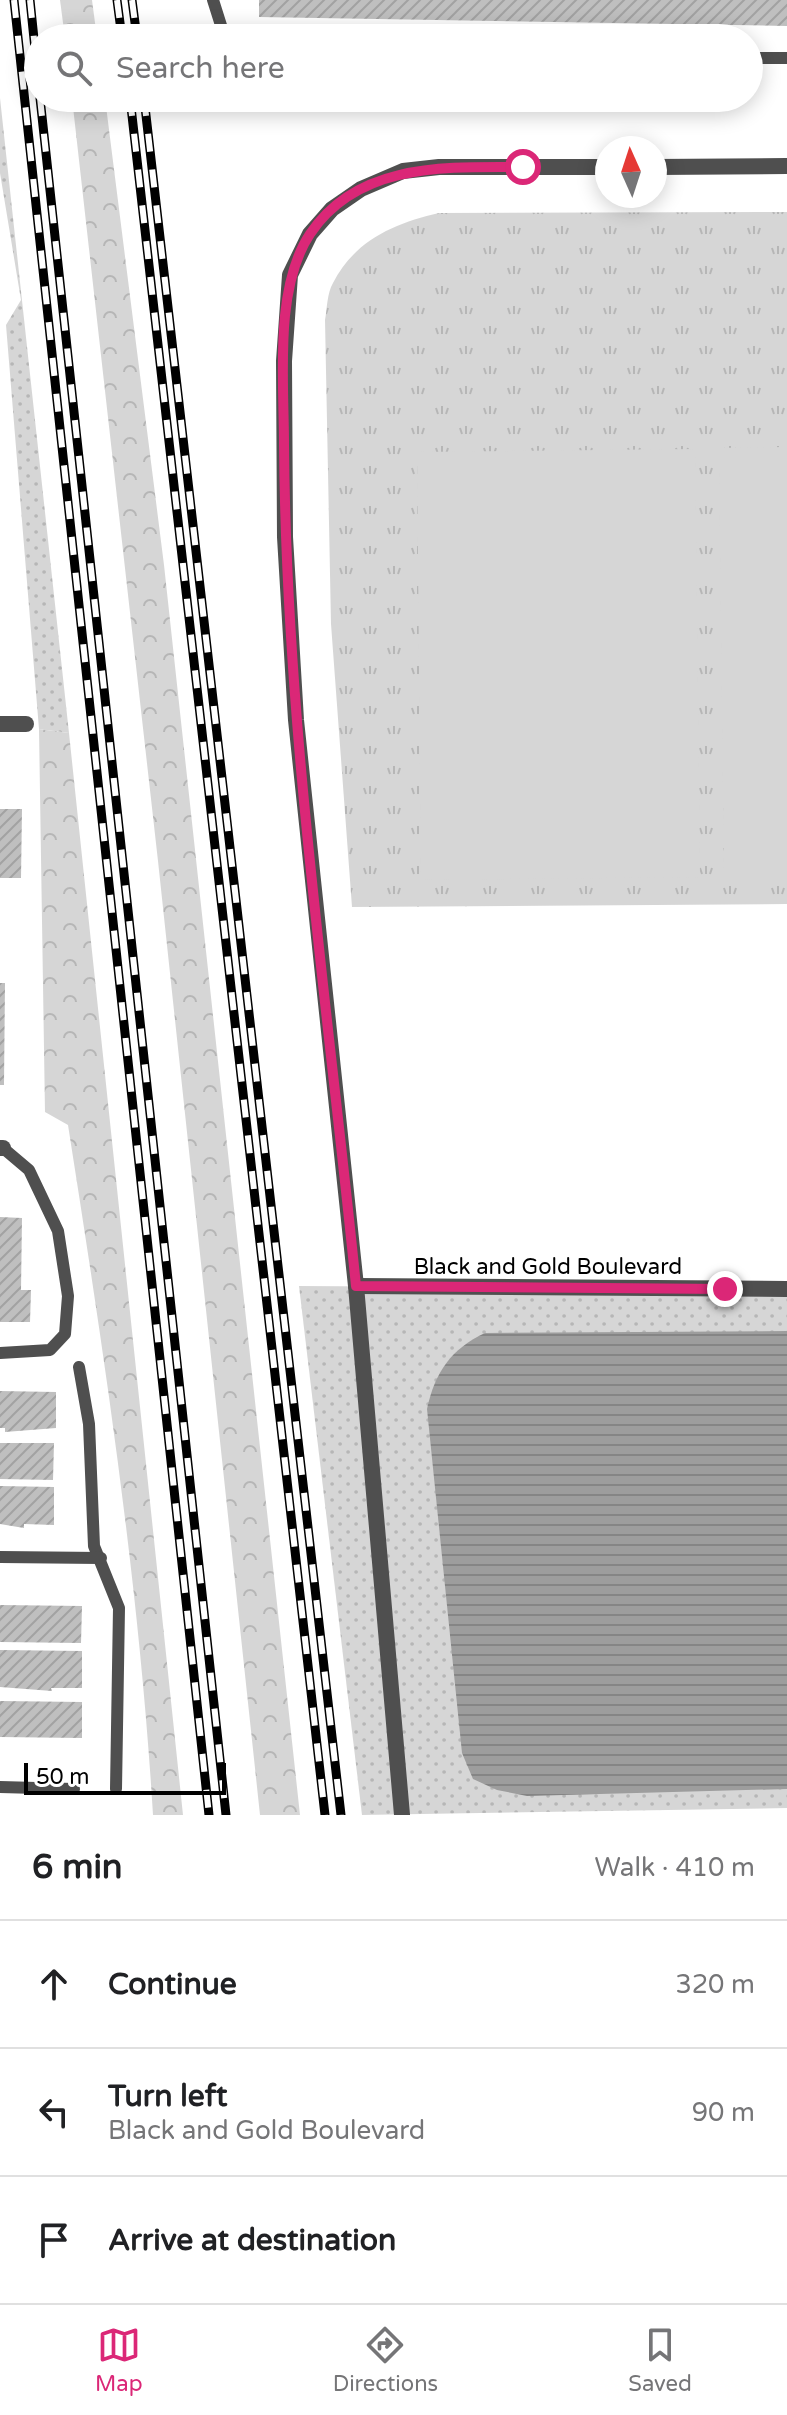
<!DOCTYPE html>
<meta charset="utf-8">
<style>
:root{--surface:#fff;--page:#f2f2f2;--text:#202124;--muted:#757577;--line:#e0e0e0;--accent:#db2777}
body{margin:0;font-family:"Varela Round",sans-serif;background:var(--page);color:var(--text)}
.compass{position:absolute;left:595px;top:136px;width:72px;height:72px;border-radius:50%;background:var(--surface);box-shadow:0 4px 20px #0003;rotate:357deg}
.scale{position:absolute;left:24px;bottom:20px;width:202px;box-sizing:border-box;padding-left:8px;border:4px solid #000;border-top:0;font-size:22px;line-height:28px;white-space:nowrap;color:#000;-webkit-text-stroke:6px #fff;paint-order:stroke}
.stop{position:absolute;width:24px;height:24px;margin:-18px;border:6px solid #db2777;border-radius:50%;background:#fff}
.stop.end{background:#db2777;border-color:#fff;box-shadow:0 2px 8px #0008}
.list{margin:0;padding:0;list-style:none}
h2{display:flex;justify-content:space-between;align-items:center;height:104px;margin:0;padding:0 32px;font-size:34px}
h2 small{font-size:26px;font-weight:400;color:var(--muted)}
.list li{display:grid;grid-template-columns:52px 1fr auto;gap:24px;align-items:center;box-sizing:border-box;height:128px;padding:0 32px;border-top:2px solid var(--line)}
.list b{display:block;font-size:30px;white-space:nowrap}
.list p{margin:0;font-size:26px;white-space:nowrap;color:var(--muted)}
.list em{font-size:26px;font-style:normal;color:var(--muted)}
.icon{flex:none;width:44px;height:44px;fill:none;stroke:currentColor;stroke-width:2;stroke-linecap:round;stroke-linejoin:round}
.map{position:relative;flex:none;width:787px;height:1815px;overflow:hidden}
.search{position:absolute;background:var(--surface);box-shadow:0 4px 20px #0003;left:24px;right:24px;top:24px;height:88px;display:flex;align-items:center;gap:20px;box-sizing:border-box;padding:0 28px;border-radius:44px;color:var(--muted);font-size:30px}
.sheet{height:488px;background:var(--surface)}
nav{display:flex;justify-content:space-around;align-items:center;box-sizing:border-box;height:112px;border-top:2px solid var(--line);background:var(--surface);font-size:22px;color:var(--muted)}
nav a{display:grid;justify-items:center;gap:4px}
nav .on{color:var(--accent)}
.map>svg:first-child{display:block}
</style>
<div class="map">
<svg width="787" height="1815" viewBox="0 0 787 1815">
<defs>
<pattern id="grass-dots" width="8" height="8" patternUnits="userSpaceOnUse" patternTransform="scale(2)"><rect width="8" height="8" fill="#d6d6d6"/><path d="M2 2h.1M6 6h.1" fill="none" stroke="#b6b6b6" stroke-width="1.8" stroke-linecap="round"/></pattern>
<pattern id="forest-crowns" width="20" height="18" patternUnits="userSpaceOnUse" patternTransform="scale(2)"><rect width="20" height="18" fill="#d6d6d6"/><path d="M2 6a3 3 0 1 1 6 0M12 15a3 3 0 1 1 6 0" fill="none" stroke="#b6b6b6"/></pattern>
<pattern id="park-tufts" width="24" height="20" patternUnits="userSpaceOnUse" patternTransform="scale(2)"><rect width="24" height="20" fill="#d6d6d6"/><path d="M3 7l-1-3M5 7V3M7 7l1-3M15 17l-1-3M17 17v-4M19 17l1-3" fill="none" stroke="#b6b6b6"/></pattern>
<pattern id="water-rules" width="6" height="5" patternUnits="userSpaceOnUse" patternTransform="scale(2)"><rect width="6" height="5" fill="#9d9d9d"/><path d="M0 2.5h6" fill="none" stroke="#858585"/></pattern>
<pattern id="building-hatch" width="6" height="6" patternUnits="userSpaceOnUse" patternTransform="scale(2)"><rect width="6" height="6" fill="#bfbfbf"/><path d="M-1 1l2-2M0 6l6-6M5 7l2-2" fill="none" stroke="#a2a2a2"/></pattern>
</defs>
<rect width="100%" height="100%" fill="#fff"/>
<g fill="url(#grass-dots)">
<polygon points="0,98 69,733 39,729 6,325 21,300 0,173"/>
<polygon points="299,1286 787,1289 787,1808 362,1815"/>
</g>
<g fill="url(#forest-crowns)">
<polygon points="60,0 92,0 97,38 65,38"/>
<polygon points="72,98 105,98 164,565 300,1815 260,1815 158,861"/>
<path d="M39 729 69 733 183 1815H153C139 1583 104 1354 68 1125L45 1112Z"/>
</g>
<path fill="url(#park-tufts)" d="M787 212V904L352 907 331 624 325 320C327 309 327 293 333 283 355 240 395 223 439 213Z"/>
<g fill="#d6d6d6">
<polygon points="787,447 787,875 724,875 719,448"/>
<polygon points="695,449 700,877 421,880 417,452"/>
</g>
<path fill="url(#water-rules)" d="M787 1331V1789L527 1796 497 1790 473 1779 462 1753 427 1409C435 1372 451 1349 485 1333Z"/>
<g fill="url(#building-hatch)">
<polygon points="259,0 787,0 787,26 259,17"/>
<polygon points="0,809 22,809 21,878 0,878"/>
<polygon points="0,983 5,983 4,1085 0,1085"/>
<polygon points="0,1217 22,1218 21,1290 31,1290 30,1322 0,1322"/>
<polygon points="0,1391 56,1392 56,1428 5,1432 5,1428 0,1428"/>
<polygon points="0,1443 54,1443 53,1480 0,1479"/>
<polygon points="0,1486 54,1487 54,1525 24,1524 24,1528 0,1524"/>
<polygon points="0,1605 82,1606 81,1643 0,1642"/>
<polygon points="0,1650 82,1651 82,1688 51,1688 52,1691 0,1687"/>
<polygon points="0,1701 82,1702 82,1738 0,1737"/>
</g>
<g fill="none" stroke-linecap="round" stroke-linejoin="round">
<g stroke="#4f4f4f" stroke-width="12">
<polyline points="213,0 225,38"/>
<polyline points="749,58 787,58"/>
<polyline points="0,1353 50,1350 65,1334 68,1296 58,1231 29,1170 3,1148"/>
<polyline points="79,1367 89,1424 94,1546 119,1608 116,1789"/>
<polyline points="0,1557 101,1558"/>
<polyline points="0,1787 74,1789"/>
</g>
<g stroke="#4f4f4f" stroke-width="16">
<polyline points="655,167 787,166"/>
<polyline points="0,724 26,724"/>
<polyline points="0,1148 3,1148"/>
<polyline points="356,1286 787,1289"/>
<polyline points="402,1815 356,1286 296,720 285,537 284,361 290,275 310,234 332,209 361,189 403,171 439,167 607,167"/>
</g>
<g stroke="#000" stroke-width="9">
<g id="rail">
<polyline points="14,0 209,1815"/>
<polyline points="30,0 38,78"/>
<polyline points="117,0 122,38"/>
<polyline points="132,0 137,38"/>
<polyline points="40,98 226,1815"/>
<polyline points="130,98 325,1815"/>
<polyline points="144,98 341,1815"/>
</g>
</g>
<use href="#rail" stroke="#fff" stroke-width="6" stroke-dasharray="18" stroke-linecap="butt"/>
</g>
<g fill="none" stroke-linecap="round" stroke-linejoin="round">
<path stroke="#db2777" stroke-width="10" d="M523 167C447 167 358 162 310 234 274 288 284 380 284 444 286 726 328 1006 356 1286L725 1289"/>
</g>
<g text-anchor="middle" stroke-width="8" stroke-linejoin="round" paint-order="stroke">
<g font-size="22" fill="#000" stroke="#fff">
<text x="548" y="1274">Black and Gold Boulevard</text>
</g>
</g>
</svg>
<svg class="compass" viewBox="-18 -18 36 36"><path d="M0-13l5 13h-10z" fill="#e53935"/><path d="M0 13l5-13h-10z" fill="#757577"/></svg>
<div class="scale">50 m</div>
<div class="stop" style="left:523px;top:167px"></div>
<div class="stop end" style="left:725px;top:1289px"></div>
<div class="search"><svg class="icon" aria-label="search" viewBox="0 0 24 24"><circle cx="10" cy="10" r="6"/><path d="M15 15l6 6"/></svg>Search here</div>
</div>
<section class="sheet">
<h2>6 min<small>Walk · 410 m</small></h2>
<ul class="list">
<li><svg class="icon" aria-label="ahead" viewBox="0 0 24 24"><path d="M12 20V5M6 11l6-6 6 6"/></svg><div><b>Continue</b></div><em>320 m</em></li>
<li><svg class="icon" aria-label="left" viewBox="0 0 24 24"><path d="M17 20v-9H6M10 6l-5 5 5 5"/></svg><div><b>Turn left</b><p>Black and Gold Boulevard</p></div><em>90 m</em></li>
<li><svg class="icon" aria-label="arrive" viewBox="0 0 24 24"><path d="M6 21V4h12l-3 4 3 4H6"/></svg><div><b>Arrive at destination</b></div></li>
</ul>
</section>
<nav>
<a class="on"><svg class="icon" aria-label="map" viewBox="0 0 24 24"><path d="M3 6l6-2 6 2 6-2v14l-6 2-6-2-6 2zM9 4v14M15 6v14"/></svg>Map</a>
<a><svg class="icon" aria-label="directions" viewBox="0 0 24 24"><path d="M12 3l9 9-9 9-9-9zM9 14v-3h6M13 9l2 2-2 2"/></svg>Directions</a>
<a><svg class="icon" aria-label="saved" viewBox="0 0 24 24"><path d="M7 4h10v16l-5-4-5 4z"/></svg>Saved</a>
</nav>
